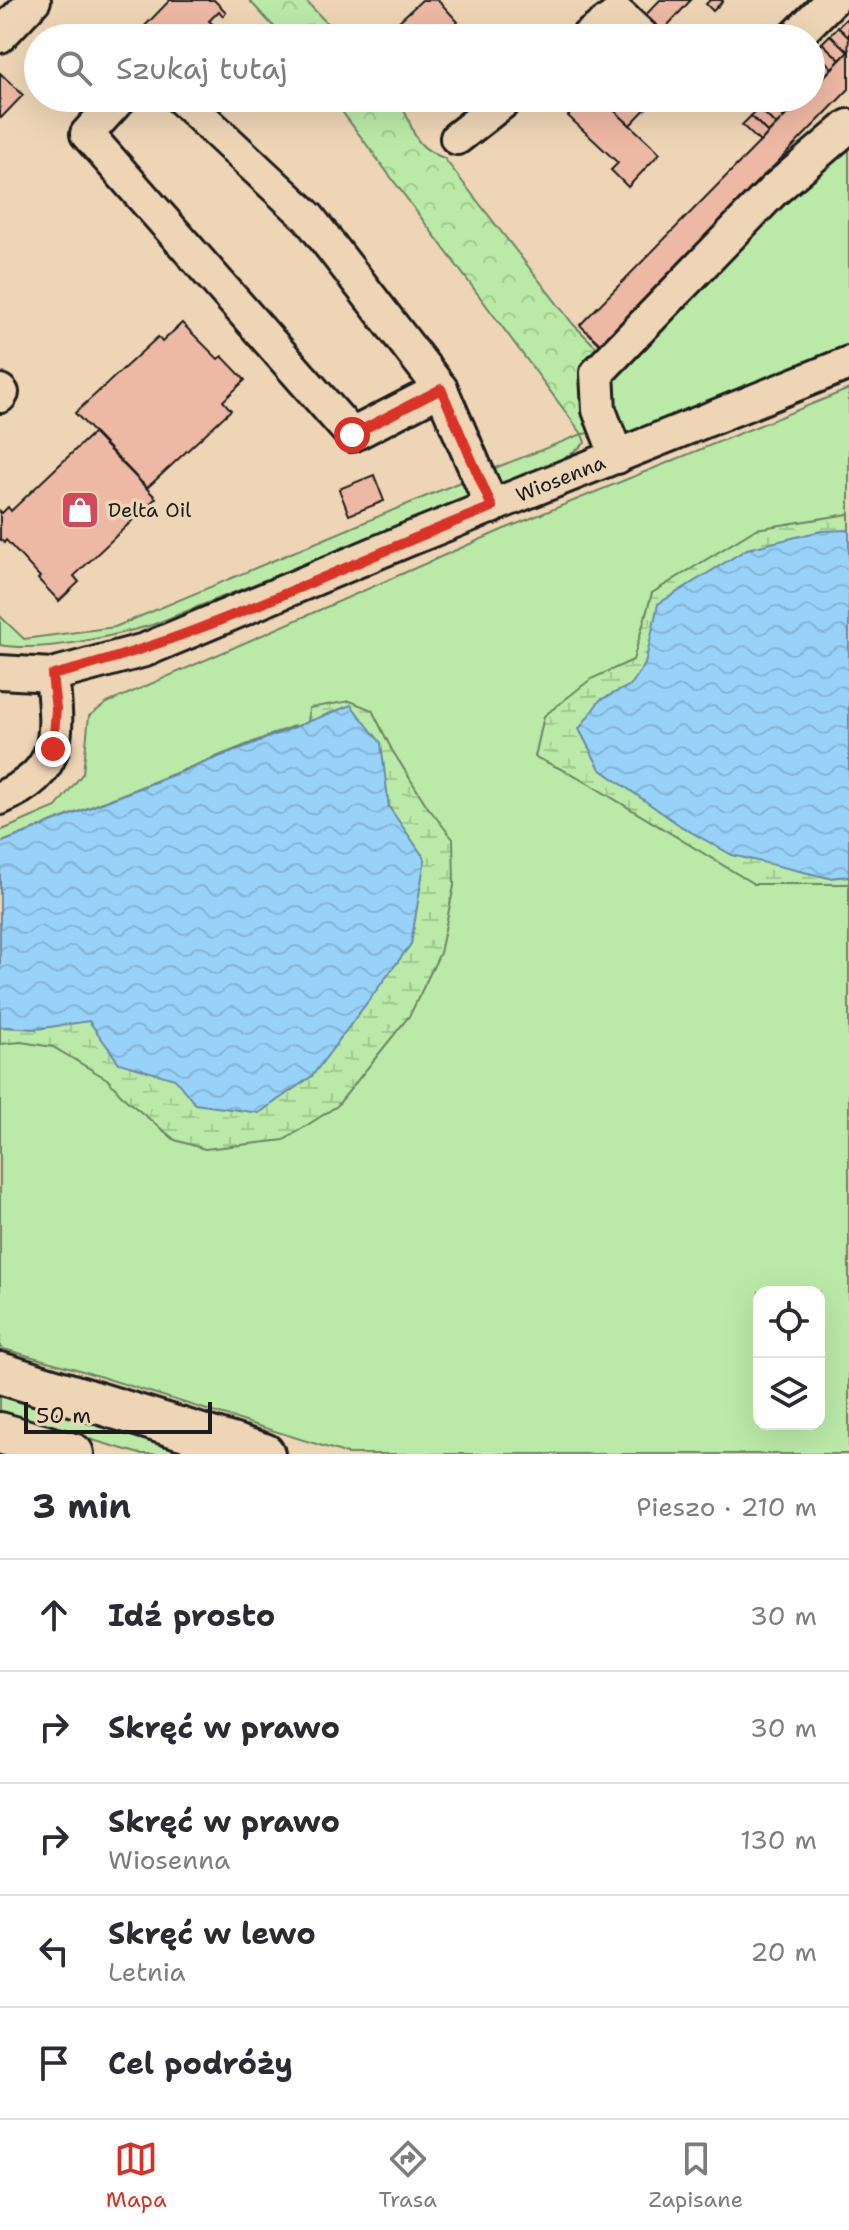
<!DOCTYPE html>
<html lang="pl">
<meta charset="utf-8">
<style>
:root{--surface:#fff;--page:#f7f7f7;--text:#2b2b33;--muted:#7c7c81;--line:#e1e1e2;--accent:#d93025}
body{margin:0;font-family:"Shantell Sans",sans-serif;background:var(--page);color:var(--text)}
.controls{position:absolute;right:24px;bottom:24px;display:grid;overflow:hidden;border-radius:16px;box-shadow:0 8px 32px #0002}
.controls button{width:72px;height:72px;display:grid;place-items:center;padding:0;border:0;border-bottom:2px solid var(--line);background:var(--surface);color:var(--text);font:40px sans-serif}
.scale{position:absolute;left:24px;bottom:20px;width:188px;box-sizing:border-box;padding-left:8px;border:4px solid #1c1c1c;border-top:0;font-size:22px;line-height:28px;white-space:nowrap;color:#1c1c1c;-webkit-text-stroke:6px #eed5b6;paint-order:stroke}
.stop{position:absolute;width:24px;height:24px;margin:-18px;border:6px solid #d93025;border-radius:50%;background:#fff}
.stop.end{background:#d93025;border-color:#fff;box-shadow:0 2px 8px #0008}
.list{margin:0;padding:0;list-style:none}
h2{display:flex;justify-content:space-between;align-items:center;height:104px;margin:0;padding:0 32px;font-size:34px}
h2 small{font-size:26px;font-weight:400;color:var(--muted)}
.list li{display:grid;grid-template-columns:52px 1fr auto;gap:24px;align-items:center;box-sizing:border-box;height:112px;padding:0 32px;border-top:2px solid var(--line)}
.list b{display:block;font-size:30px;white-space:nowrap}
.list p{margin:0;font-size:26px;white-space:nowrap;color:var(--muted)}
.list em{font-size:26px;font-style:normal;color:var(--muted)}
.icon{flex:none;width:44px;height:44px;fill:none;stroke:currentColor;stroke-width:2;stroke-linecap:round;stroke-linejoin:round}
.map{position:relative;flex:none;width:849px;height:1454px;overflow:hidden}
.search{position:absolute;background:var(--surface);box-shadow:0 8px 32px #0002;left:24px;right:24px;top:24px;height:88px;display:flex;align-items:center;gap:20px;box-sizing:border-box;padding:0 28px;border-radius:44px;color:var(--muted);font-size:30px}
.sheet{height:664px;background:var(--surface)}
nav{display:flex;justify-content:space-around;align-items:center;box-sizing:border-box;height:112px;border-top:2px solid var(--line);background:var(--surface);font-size:22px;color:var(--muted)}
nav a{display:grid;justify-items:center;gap:4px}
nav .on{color:var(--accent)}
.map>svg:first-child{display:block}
</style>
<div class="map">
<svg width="849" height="1454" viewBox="0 0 849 1454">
<defs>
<pattern id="forest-crowns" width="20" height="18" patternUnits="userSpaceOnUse" patternTransform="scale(2)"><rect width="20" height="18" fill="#bbeaa8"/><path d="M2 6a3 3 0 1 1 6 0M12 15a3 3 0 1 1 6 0" fill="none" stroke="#a0c890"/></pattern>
<pattern id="wetland-marsh" width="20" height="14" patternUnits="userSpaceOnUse" patternTransform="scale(2)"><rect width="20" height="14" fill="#bbeaa8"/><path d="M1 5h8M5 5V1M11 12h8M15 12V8" fill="none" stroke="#a0c890"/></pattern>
<pattern id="water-waves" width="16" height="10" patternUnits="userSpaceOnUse" patternTransform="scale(2)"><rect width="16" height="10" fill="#99d2f9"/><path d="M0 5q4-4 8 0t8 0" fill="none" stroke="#83b4d5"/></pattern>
</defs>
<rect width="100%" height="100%" fill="#eed5b6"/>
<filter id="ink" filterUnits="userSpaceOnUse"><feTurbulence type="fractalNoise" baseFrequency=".0125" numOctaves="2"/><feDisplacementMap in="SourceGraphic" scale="16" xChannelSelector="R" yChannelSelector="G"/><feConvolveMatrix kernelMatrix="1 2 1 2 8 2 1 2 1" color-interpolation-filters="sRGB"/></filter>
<g filter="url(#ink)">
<g fill="#bbeaa8" stroke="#6c8362" stroke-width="2" fill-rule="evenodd">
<polygon points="849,121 849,348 614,449 604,355"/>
<path d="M849 389V1454H348L76 1369 0 1348V1027L296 725 0 843V831L56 807 83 773 89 716 107 703 502 530ZM759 1292H819V1424H759Z"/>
<polygon points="582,434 585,443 574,452 555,463 503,484 490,470"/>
<path d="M465 480 469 498 152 625C109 637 44 653 0 645V616L24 639 115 627Z"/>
<polygon points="0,1396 202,1454 140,1454 0,1413"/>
</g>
<g fill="url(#forest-crowns)" stroke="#6c8362" stroke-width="2">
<polygon points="249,0 305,0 341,38 284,38"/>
<path d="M332 98H395C418 123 404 143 444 158L573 324 604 355 599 432 582 434Z"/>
</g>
<g fill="url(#wetland-marsh)" stroke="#6c8362" stroke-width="2">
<polygon points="849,514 849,884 754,884 576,776 535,757 544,716 591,679 633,660 652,593 756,529"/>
<polygon points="350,701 372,710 392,750 427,806 453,839 454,886 440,953 410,1015 337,1106 284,1140 205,1149 175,1140 125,1099 107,1079 53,1047 21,1042 0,1044 0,1007 308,726 309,708"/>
</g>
<g fill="url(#water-waves)" stroke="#6789a1" stroke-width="2">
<polygon points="849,530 849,876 829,878 732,855 682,827 600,769 579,729 600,700 631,685 645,664 658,604 747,549 821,531"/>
<polygon points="351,705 381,743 389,807 425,859 411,944 312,1076 259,1113 195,1104 175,1079 119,1063 89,1021 37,1029 0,1027 0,843"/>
</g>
<g fill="#eeb9a4" stroke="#1c1c1c" stroke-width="2">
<polygon points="170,0 214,0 226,12 223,16 219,11 209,21 214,25 201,38 148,38 144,34 140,38 137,34"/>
<polygon points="422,0 438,0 458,22 454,26 464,37 386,38 384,35"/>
<polygon points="660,0 691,0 656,38 639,22"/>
<polygon points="710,0 722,0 723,1 713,11 706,4"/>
<polygon points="846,19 849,22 849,38 838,27"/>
<polygon points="838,27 849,38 848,52 830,35"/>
<polygon points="830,35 848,52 840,60 822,43"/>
<polygon points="822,43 840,60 832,68 815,51"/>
<polygon points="815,51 832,68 824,77 811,64 811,55"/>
<polygon points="849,51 849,89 600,344 580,325 800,101 811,98 811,90"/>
<polygon points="811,64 824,77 816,85 811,80"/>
<polygon points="0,73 23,95 1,118 0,116"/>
<polygon points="586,98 601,98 660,153 628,187 611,170 618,163 568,116"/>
<polygon points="601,98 656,98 630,125"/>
<polygon points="768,98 781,98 792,109 784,117 767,100"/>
<polygon points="781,98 797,98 800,101 792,109"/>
<polygon points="767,100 784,117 776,125 759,108"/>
<polygon points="759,108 776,125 768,133 751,116"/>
<polygon points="751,116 768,133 760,142 742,125"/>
<polygon points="182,323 218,359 222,356 245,380 223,401 231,410 147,488 75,413 158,337 162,342"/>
<polygon points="93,433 156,498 74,576 79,582 59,601 38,579 40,577 6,540 4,543 0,539 0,511 2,513 8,507 11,511"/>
<polygon points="374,475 384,501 349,515 339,489"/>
</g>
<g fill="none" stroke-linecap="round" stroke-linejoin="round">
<g stroke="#1c1c1c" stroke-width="38">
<g id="minor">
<polyline points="0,36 34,0"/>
<polyline points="586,38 618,14 644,38"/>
<polyline points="794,38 832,0"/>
<polyline points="120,98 87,134 352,435 441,389"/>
<polyline points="181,98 309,218 441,389 492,507"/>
<polyline points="457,138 508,98"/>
<polyline points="0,391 2,393 0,396"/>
<polyline points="617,457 599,410 597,373 773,191 849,126"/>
<path id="s1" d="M0 672 52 675 145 650 407 540 849 363"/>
<path d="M0 798C63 771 58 736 52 675"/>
</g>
</g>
<g stroke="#1c1c1c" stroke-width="46">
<g id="major">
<polyline points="0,1373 264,1454"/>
<polyline points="0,1433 73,1454"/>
</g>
</g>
<use href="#minor" stroke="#eed5b6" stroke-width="32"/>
<use href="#major" stroke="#eed5b6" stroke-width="40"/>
</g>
</g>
<g fill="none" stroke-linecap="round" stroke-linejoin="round" filter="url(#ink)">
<path stroke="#d93025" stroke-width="10" d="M53 749 56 709 52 675C205 638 346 563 492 507L441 389 352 435"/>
</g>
<defs>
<g id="shop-square" transform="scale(2)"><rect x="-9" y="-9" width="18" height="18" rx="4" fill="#d1495b" stroke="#eed5b6"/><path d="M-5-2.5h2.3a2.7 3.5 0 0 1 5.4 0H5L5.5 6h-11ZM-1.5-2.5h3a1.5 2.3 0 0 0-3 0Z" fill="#fff"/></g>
</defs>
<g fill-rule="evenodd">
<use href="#shop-square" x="80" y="510"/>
</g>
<g text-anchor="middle" stroke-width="7" stroke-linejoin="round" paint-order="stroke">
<g font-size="20" fill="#1c1c1c" stroke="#eed5b6">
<text dy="7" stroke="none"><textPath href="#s1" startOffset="598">Wiosenna</textPath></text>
</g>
<g font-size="20" fill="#1c1c1c" stroke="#eed5b6" text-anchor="start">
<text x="108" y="517">Delta Oil</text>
</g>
</g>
</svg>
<div class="controls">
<button><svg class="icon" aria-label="locate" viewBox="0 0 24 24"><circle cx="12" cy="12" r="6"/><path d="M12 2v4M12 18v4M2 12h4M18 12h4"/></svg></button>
<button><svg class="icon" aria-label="layers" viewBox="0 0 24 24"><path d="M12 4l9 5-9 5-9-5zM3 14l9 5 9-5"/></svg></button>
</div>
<div class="scale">50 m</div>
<div class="stop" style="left:352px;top:435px"></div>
<div class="stop end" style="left:53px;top:749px"></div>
<div class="search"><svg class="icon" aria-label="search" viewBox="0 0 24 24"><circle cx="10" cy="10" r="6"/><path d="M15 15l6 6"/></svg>Szukaj tutaj</div>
</div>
<section class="sheet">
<h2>3 min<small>Pieszo · 210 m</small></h2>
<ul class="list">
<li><svg class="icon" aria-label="ahead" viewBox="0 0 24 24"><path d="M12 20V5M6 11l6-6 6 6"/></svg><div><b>Idź prosto</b></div><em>30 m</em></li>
<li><svg class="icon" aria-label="right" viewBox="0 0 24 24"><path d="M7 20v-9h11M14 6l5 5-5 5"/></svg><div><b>Skręć w prawo</b></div><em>30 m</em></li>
<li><svg class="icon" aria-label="right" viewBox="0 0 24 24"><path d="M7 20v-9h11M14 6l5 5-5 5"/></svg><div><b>Skręć w prawo</b><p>Wiosenna</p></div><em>130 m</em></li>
<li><svg class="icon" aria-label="left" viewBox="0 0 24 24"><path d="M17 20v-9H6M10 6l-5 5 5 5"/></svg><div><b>Skręć w lewo</b><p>Letnia</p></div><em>20 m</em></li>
<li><svg class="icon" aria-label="arrive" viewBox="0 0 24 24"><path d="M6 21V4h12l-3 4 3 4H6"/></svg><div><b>Cel podróży</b></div></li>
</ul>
</section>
<nav>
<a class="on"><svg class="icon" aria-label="map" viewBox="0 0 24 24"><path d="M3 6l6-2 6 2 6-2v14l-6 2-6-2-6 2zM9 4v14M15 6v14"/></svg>Mapa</a>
<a><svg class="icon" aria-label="directions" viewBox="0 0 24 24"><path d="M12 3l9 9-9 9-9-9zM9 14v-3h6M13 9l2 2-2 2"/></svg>Trasa</a>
<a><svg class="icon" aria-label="saved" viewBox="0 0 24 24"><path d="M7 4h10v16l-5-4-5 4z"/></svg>Zapisane</a>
</nav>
